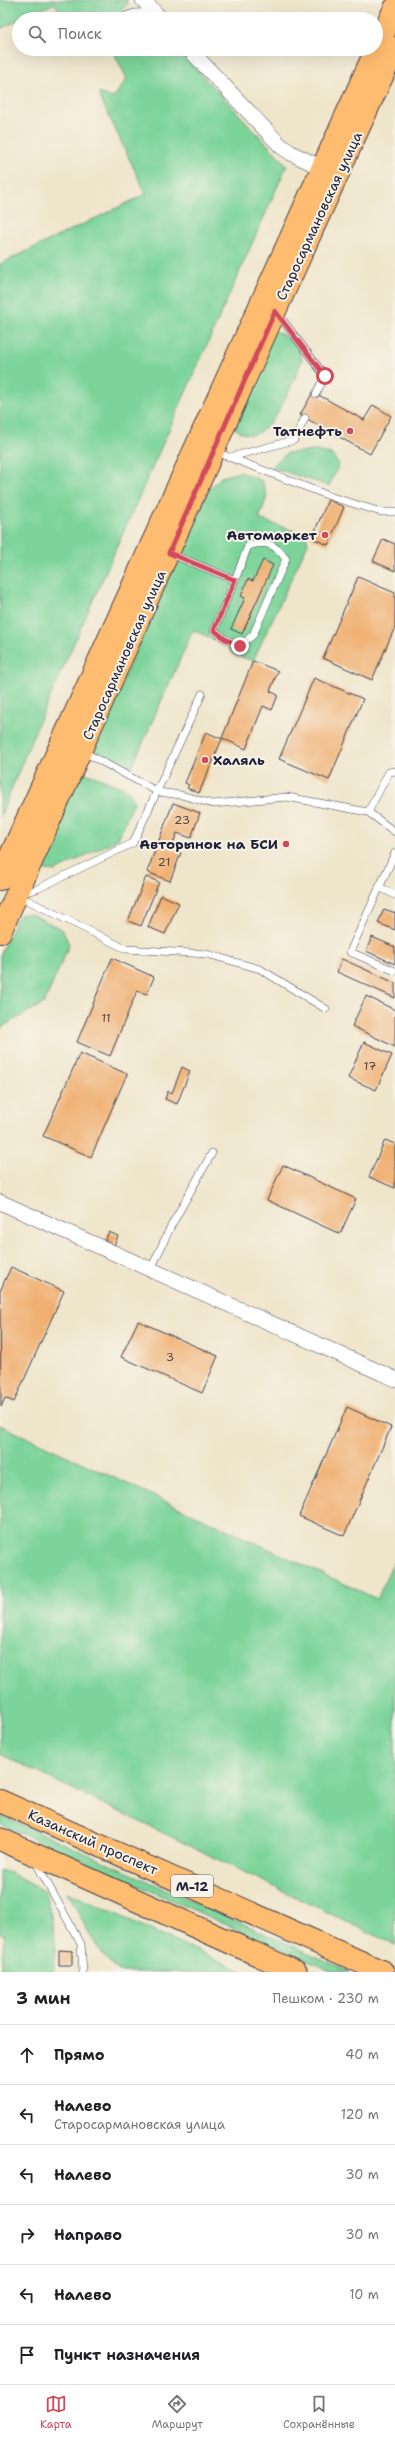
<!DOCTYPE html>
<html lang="ru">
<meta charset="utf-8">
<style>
:root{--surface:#fff;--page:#f6f6f6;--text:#202124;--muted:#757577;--line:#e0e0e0;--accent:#d1495b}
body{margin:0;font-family:"Shantell Sans",sans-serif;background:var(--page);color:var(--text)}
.stop{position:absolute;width:12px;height:12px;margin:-9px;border:3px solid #d1495b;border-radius:50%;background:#fff}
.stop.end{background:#d1495b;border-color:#fff;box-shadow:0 1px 4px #0008}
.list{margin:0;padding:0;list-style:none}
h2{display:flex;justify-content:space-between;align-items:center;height:52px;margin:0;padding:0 16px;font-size:17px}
h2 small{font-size:13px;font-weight:400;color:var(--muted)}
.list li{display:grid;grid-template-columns:26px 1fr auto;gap:12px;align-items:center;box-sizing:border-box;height:60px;padding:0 16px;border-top:1px solid var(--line)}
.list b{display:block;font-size:15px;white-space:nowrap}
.list p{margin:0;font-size:13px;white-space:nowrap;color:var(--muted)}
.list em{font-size:13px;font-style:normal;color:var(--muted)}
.icon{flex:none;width:22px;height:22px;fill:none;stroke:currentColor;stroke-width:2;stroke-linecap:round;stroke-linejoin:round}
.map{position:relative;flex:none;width:395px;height:1972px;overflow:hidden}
.search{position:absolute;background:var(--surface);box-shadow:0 4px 16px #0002;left:12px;right:12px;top:12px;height:44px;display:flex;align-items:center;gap:10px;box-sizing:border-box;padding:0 14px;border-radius:22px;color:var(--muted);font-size:15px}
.sheet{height:412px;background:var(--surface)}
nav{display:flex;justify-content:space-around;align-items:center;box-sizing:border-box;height:56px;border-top:1px solid var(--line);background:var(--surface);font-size:11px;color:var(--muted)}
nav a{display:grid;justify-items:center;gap:2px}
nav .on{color:var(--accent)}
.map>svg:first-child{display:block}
</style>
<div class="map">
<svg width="395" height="1972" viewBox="0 0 395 1972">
<rect width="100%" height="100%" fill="#f7f3e8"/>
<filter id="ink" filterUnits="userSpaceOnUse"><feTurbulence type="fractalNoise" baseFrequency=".025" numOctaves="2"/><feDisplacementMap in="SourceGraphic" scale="8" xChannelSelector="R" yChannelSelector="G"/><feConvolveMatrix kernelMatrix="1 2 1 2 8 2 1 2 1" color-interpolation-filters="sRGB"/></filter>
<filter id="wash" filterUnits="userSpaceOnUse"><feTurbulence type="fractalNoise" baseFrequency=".012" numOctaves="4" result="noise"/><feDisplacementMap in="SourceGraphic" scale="16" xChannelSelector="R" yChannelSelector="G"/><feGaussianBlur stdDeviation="0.9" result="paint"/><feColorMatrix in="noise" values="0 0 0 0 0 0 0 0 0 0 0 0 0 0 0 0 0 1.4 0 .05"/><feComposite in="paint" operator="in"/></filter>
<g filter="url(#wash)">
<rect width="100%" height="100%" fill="#efe5ca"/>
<g fill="#7cd49a" stroke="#4f7b6a">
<polygon points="0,0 127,0 127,5 109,19 62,19 55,3 0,29"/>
<polygon points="112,49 177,49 287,165 37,726 0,817 0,264 146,194 98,93 113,98 127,79"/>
<path d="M273 330C289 338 299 343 302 361 293 379 273 442 245 434 241 433 238 430 234 428Z"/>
<polygon points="315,451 331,454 339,464 329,486 271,467 287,453"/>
<polygon points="240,472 262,481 267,496 259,519 306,535 308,543 253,661 233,654 226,645 193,630 131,769 126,770 98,756 94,748 203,495 221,477"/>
<polygon points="83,774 89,774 128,790 134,802 118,839 55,871 46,870 39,865 76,777"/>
<polygon points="21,914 31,914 63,930 69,945 44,1003 0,1028 0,955 16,919"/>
<polygon points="0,1425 377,1599 395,1559 395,1945 0,1754"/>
<polygon points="0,1815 351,1972 333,1972 0,1824"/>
<path d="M0 1870 11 1873 45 1892C52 1918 59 1945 53 1972H0L5 1935 0 1934Z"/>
<path d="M67 1892 244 1972H121C98 1958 81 1916 67 1892Z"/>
</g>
<g id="blocks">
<g fill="#f0b072">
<polygon points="313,392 364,420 373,405 391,416 370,454 300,415"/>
<polygon points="328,500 344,507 328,545 312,538"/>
<polygon points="383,539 395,544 395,571 373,561"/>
<polygon points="263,560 273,565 242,634 231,629 245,598 241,596 248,579 253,581"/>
<polygon points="358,577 395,593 395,627 372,680 323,658"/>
<polygon points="253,661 278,671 270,691 278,695 272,710 263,706 246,749 222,738"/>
<polygon points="314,678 363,699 329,780 279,759"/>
<polygon points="206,732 222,739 199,793 187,788 189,785 185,783"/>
<polygon points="173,803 200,813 191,838 177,833 171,849 181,853 170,881 147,872"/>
<polygon points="146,877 159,882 141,926 128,921"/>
<polygon points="161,895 179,903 165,934 148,927"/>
<polygon points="384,909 395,913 395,930 378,923"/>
<polygon points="372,937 395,947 395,964 366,951"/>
<polygon points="112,958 154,977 147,994 137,991 110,1056 77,1042"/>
<polygon points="342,959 395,983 395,998 337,972"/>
<polygon points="366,996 395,1010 395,1047 352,1026"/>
<polygon points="364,1042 392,1055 376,1090 348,1078"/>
<polygon points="80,1053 127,1074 91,1157 43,1136"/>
<polygon points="182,1067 190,1071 177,1104 165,1099 168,1091 172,1093"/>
<polygon points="385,1140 395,1144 395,1188 369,1177"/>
<polygon points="283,1165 356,1199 340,1234 267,1200"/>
<polygon points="109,1232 118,1236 113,1248 103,1244"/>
<polygon points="11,1267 64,1291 14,1402 5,1398 1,1407 0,1291"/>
<polygon points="138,1321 218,1356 202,1393 121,1357"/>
<polygon points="347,1407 391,1427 344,1536 299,1516"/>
<polygon points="59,1950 72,1951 72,1965 59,1965"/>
</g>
</g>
</g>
<g filter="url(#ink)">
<use href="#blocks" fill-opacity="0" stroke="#413f50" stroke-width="1"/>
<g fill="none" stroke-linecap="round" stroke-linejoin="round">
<g stroke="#413f50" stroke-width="8">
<g id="service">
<polyline points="117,19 134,13 154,12"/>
<polyline points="278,314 325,376 316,394"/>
<polyline points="216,452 332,497 381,512 395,512"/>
<polyline points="231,457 294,440 305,418"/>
<path d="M169 553 235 580 214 630 225 639 240 646 253 635 286 559C275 544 267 540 248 546L235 580"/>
<polyline points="82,751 158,792 181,795 213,804 287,797 368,812 395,832"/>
<polyline points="368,812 389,772 395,771"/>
<polyline points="395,853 350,952 395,971"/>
<polyline points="379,887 395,895"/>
<polyline points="23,893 37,889 133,843 202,694"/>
<polyline points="19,896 126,949 207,954 260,969 326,1009"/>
<polyline points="150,1271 171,1226 212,1153"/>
<polyline points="35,1861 81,1944 83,1972"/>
</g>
</g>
<g stroke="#413f50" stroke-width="16">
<g id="minor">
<polyline points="143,0 161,19"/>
<polyline points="189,49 281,146 291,153 322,168"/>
<polyline points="0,1202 395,1379"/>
</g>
</g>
<g stroke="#413f50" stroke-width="24">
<g id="primary">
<polyline points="0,879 395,8"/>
<polyline points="0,932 275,311 395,48"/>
<polyline points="0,1801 383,1972"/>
<polyline points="0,1839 296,1972"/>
</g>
</g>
<use href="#service" stroke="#fff" stroke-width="7"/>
<use href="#minor" stroke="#fff" stroke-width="15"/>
<use href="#primary" stroke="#febc70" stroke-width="22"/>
</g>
</g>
<g fill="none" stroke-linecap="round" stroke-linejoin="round" filter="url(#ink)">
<polyline stroke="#d1495b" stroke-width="5" points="240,646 225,639 214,630 235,580 169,553 275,311 325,376"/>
</g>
<g fill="#d1495b" stroke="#f7f3e8" stroke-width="1.5">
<circle cx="350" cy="431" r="4"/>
<circle cx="325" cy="535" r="4"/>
<circle cx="205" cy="760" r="4"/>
<circle cx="286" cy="844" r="4"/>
</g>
<g text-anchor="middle" stroke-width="4" stroke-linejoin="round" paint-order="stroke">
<g font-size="12" fill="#564649">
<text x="182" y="824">23</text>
<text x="164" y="866">21</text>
<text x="106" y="1022">11</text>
<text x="370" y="1070">17</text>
<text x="170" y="1361">3</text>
</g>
<rect fill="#f7f3e8" stroke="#62616f" stroke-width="1" x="171" y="1875" width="42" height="22" rx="3"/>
<g font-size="13" font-weight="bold" fill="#22223b">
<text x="192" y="1891">М-12</text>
</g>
<g font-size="14" fill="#22223b" stroke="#f7f3e8">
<text transform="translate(319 216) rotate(-65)" y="5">Старосармановская улица</text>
<text transform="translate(124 655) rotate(-66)" y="5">Старосармановская улица</text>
<text transform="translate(93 1842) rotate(24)" y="5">Казанский проспект</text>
</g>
<g font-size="14" font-weight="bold" fill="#22223b" stroke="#f7f3e8" text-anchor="end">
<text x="342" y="436">Татнефть</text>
<text x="317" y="540">Автомаркет</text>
<text x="213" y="765" text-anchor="start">Халяль</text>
<text x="278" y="849">Авторынок на БСИ</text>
</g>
</g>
</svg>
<div class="stop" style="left:325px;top:376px"></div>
<div class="stop end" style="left:240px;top:646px"></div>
<div class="search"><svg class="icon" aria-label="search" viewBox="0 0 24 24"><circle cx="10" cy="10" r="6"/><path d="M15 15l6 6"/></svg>Поиск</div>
</div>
<section class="sheet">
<h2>3 мин<small>Пешком · 230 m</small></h2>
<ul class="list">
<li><svg class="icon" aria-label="ahead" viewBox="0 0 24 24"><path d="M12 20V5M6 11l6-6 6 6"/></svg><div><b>Прямо</b></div><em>40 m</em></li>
<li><svg class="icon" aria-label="left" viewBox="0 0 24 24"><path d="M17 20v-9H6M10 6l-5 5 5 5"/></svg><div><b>Налево</b><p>Старосармановская улица</p></div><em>120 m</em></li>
<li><svg class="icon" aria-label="left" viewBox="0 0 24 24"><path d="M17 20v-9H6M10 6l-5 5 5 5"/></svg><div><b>Налево</b></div><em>30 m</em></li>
<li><svg class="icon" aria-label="right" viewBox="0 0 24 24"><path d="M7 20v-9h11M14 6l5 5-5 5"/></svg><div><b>Направо</b></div><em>30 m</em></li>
<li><svg class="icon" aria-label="left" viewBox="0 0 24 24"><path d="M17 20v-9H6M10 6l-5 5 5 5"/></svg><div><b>Налево</b></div><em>10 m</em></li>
<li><svg class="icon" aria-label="arrive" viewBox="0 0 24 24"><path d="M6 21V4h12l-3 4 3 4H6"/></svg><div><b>Пункт назначения</b></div></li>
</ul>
</section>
<nav>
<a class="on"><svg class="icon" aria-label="map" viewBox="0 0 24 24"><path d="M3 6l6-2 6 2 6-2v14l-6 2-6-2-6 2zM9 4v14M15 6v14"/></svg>Карта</a>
<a><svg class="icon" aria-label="directions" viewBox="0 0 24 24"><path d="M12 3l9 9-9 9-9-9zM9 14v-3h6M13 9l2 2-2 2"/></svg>Маршрут</a>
<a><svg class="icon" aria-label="saved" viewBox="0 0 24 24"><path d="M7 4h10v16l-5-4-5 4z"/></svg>Сохранённые</a>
</nav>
